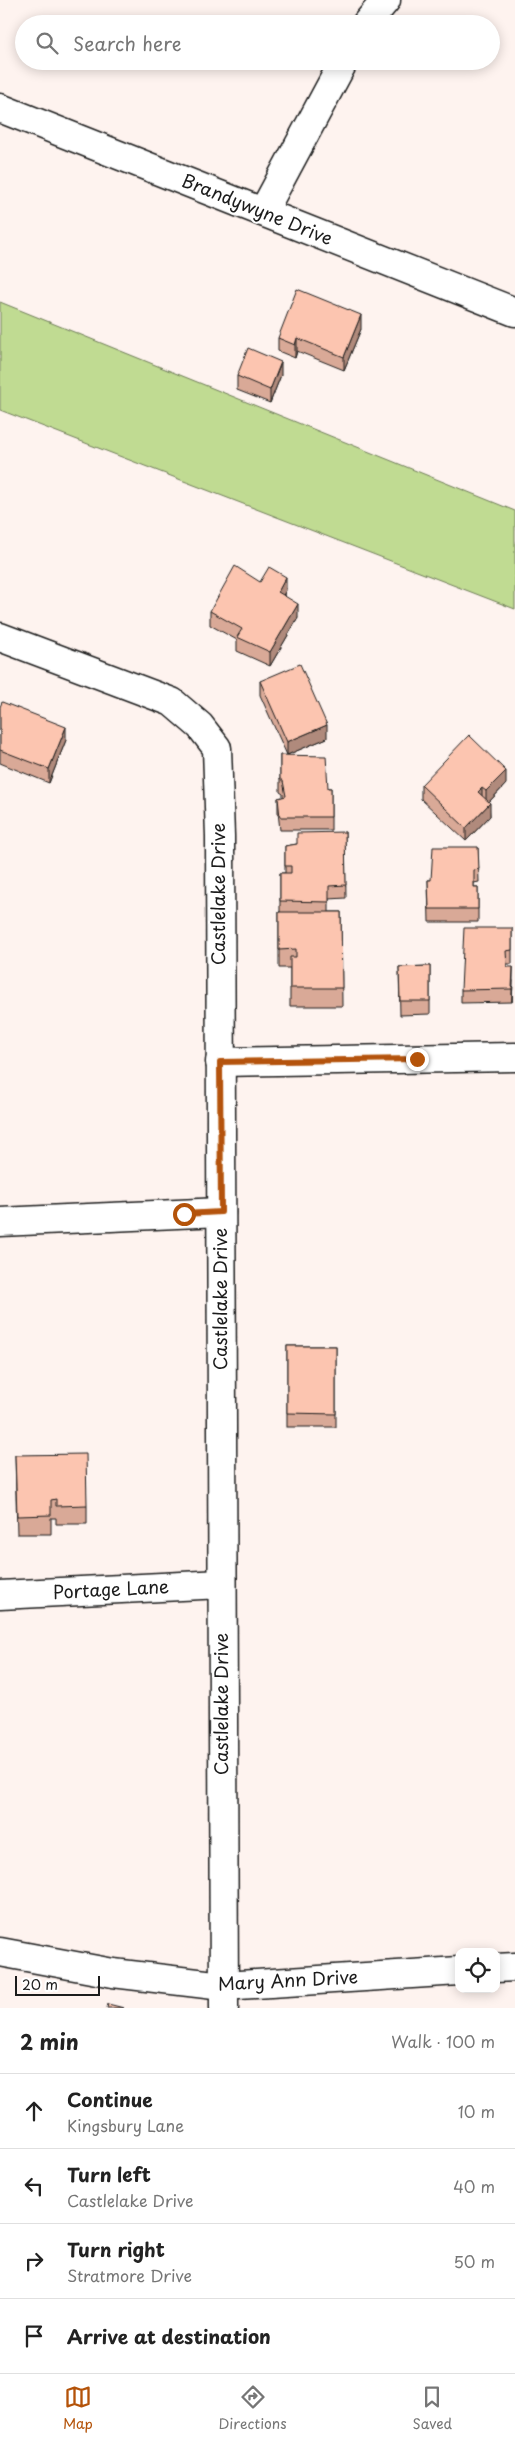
<!DOCTYPE html>
<meta charset="utf-8">
<style>
:root{--surface:#fff;--page:#f6f6f6;--text:#222;--muted:#767676;--line:#e0e0e0;--accent:#b45309}
body{margin:0;font-family:"Playpen Sans",sans-serif;background:var(--page);color:var(--text)}
.controls{position:absolute;right:15px;bottom:15px;display:grid;overflow:hidden;border-radius:10px;box-shadow:0 2px 12px #0003}
.controls button{width:45px;height:45px;display:grid;place-items:center;padding:0;border:0;border-bottom:1px solid var(--line);background:var(--surface);color:var(--text);font:25px sans-serif}
.scale{position:absolute;left:15px;bottom:12px;width:85px;box-sizing:border-box;padding-left:5px;border:2px solid #1c1c1c;border-top:0;font-size:14px;line-height:18px;white-space:nowrap;color:#1c1c1c;-webkit-text-stroke:4px #fff;paint-order:stroke}
.stop{position:absolute;width:15px;height:15px;margin:-11px;border:4px solid #b45309;border-radius:50%;background:#fff}
.stop.end{background:#b45309;border-color:#fff;box-shadow:0 1px 5px #0008}
.list{margin:0;padding:0;list-style:none}
h2{display:flex;justify-content:space-between;align-items:center;height:65px;margin:0;padding:0 20px;font-size:21px}
h2 small{font-size:16px;font-weight:400;color:var(--muted)}
.list li{display:grid;grid-template-columns:32px 1fr auto;gap:15px;align-items:center;box-sizing:border-box;height:75px;padding:0 20px;border-top:1px solid var(--line)}
.list b{display:block;font-size:19px;white-space:nowrap}
.list p{margin:0;font-size:16px;white-space:nowrap;color:var(--muted)}
.list em{font-size:16px;font-style:normal;color:var(--muted)}
.icon{flex:none;width:28px;height:28px;fill:none;stroke:currentColor;stroke-width:2;stroke-linecap:round;stroke-linejoin:round}
.map{position:relative;flex:none;width:515px;height:2008px;overflow:hidden}
.search{position:absolute;background:var(--surface);box-shadow:0 2px 12px #0003;left:15px;right:15px;top:15px;height:55px;display:flex;align-items:center;gap:12px;box-sizing:border-box;padding:0 18px;border-radius:28px;color:var(--muted);font-size:19px}
.sheet{height:365px;background:var(--surface)}
nav{display:flex;justify-content:space-around;align-items:center;box-sizing:border-box;height:70px;border-top:1px solid var(--line);background:var(--surface);font-size:14px;color:var(--muted)}
nav a{display:grid;justify-items:center;gap:2px}
nav .on{color:var(--accent)}
.map>svg:first-child{display:block}
</style>
<div class="map">
<svg width="515" height="2008" viewBox="0 0 515 2008">
<rect width="100%" height="100%" fill="#fef3ef"/>
<filter id="ink" filterUnits="userSpaceOnUse"><feTurbulence type="fractalNoise" baseFrequency=".02" numOctaves="2"/><feDisplacementMap in="SourceGraphic" scale="10" xChannelSelector="R" yChannelSelector="G"/><feConvolveMatrix kernelMatrix="1 2 1 2 8 2 1 2 1" color-interpolation-filters="sRGB"/></filter>
<g filter="url(#ink)">
<polygon fill="#c0db92" stroke="#6e7c57" points="0,302 515,511 515,609 0,410"/>
<g fill="none" stroke-linecap="round" stroke-linejoin="round">
<g stroke="#1c1c1c" stroke-width="31">
<g id="minor">
<polyline points="366,24 386,0"/>
<polyline points="0,108 515,312"/>
<polyline points="263,212 344,61"/>
<polyline points="0,637 172,702 200,726 217,748 220,836 224,2008"/>
<polyline points="220,1062 515,1057"/>
<polyline points="0,1222 221,1212"/>
<polyline points="0,1595 222,1584"/>
<polyline points="0,1952 113,1973 223,1986 459,1971"/>
<polyline points="496,1968 515,1967"/>
</g>
</g>
<use href="#minor" stroke="#fff" stroke-width="28"/>
</g>
<g fill="#d9a997" stroke="#1c1c1c">
<polygon points="361,329 344,370 297,351 295,358 278,351 278,338"/>
<polygon points="281,375 270,403 237,390 237,376"/>
<polygon points="286,590 284,595 298,618 270,666 237,651 237,640 210,625 210,611"/>
<polygon points="260,681 327,738 287,755 260,695"/>
<polygon points="0,707 66,740 49,783 0,763"/>
<polygon points="280,755 328,788 331,788 331,830 280,830 278,812 278,798 283,797 283,794 280,792"/>
<polygon points="506,784 489,802 490,816 466,841 421,799 421,785"/>
<polygon points="345,832 346,898 329,899 329,912 341,912 342,1006 290,1006 290,968 279,968 279,912 280,912 280,873 285,873 285,846 297,844"/>
<polygon points="478,847 479,882 474,883 474,887 478,887 478,922 429,922 428,880 431,880"/>
<polygon points="512,928 512,964 507,964 507,967 513,981 512,1002 461,1003 461,990"/>
<polygon points="430,966 430,1014 400,1015 399,967"/>
<rect x="287" y="1346" width="49" height="81"/>
<polygon points="15,1455 87,1505 87,1524 56,1524 56,1518 51,1518 51,1534 17,1534"/>
</g>
<g fill="#b08a7b" stroke="#1c1c1c">
<polygon points="361,315 361,329 344,370 344,357"/>
<polygon points="297,338 297,351 295,358 295,345"/>
<polygon points="281,362 281,375 270,403 270,390"/>
<polygon points="286,577 286,590 278,605 278,592"/>
<polygon points="298,604 298,618 270,666 270,652"/>
<polygon points="327,725 327,738 287,755 287,742"/>
<polygon points="66,727 66,740 49,783 49,769"/>
<polygon points="506,771 506,784 486,805 486,791"/>
<polygon points="482,788 482,802 478,792"/>
<polygon points="490,803 490,816 466,841 466,828"/>
<polygon points="513,967 513,981 512,1002 512,989"/>
</g>
<g fill="#fcc5b0" stroke="#1c1c1c">
<polygon points="297,289 361,315 344,357 297,338 295,345 278,338"/>
<polygon points="248,348 281,362 270,390 237,376"/>
<polygon points="235,566 260,582 269,567 286,577 278,592 298,604 270,652 237,637 242,629 210,611"/>
<polygon points="300,664 327,725 287,742 260,681"/>
<polygon points="2,702 66,727 49,769 0,750 0,707"/>
<polygon points="469,735 506,771 486,791 482,788 478,792 490,803 466,828 421,785"/>
<polygon points="280,755 326,756 328,788 331,788 331,817 280,817 278,798 286,796 283,781 280,779"/>
<polygon points="345,832 346,885 329,886 329,902 280,901 280,873 291,873 291,866 285,866 285,846 297,844 297,833"/>
<polygon points="433,847 478,847 479,869 474,870 474,887 478,887 478,909 429,909 428,880 431,880"/>
<polygon points="279,912 341,912 342,988 290,988 290,957 296,957 296,949 279,950"/>
<polygon points="464,928 512,928 512,950 506,951 507,967 513,967 512,989 461,990"/>
<polygon points="430,966 430,1001 400,1001 399,967"/>
<polygon points="287,1346 336,1346 336,1414 287,1413"/>
<polygon points="86,1454 87,1505 56,1506 56,1499 51,1500 51,1515 17,1516 15,1455"/>
<polygon points="108,2004 124,2008 107,2008"/>
</g>
</g>
<g fill="none" stroke-linecap="round" stroke-linejoin="round" filter="url(#ink)">
<polyline stroke="#b45309" stroke-width="6" points="184,1214 221,1212 220,1062 417,1059"/>
</g>
<g text-anchor="middle" stroke-width="4" stroke-linejoin="round" paint-order="stroke">
<g font-size="18" fill="#1c1c1c" stroke="#fff">
<text transform="translate(257 210) rotate(22)" y="6">Brandywyne Drive</text>
<text transform="translate(219 894) rotate(-90)" y="6">Castlelake Drive</text>
<text transform="translate(221 1299) rotate(-90)" y="6">Castlelake Drive</text>
<text transform="translate(111 1590) rotate(-3)" y="6">Portage Lane</text>
<text transform="translate(222 1704) rotate(-90)" y="6">Castlelake Drive</text>
<text transform="translate(288 1981) rotate(-3)" y="6">Mary Ann Drive</text>
</g>
</g>
</svg>
<div class="controls">
<button><svg class="icon" aria-label="locate" viewBox="0 0 24 24"><circle cx="12" cy="12" r="6"/><path d="M12 2v4M12 18v4M2 12h4M18 12h4"/></svg></button>
</div>
<div class="scale">20 m</div>
<div class="stop" style="left:184px;top:1214px"></div>
<div class="stop end" style="left:417px;top:1059px"></div>
<div class="search"><svg class="icon" aria-label="search" viewBox="0 0 24 24"><circle cx="10" cy="10" r="6"/><path d="M15 15l6 6"/></svg>Search here</div>
</div>
<section class="sheet">
<h2>2 min<small>Walk · 100 m</small></h2>
<ul class="list">
<li><svg class="icon" aria-label="ahead" viewBox="0 0 24 24"><path d="M12 20V5M6 11l6-6 6 6"/></svg><div><b>Continue</b><p>Kingsbury Lane</p></div><em>10 m</em></li>
<li><svg class="icon" aria-label="left" viewBox="0 0 24 24"><path d="M17 20v-9H6M10 6l-5 5 5 5"/></svg><div><b>Turn left</b><p>Castlelake Drive</p></div><em>40 m</em></li>
<li><svg class="icon" aria-label="right" viewBox="0 0 24 24"><path d="M7 20v-9h11M14 6l5 5-5 5"/></svg><div><b>Turn right</b><p>Stratmore Drive</p></div><em>50 m</em></li>
<li><svg class="icon" aria-label="arrive" viewBox="0 0 24 24"><path d="M6 21V4h12l-3 4 3 4H6"/></svg><div><b>Arrive at destination</b></div></li>
</ul>
</section>
<nav>
<a class="on"><svg class="icon" aria-label="map" viewBox="0 0 24 24"><path d="M3 6l6-2 6 2 6-2v14l-6 2-6-2-6 2zM9 4v14M15 6v14"/></svg>Map</a>
<a><svg class="icon" aria-label="directions" viewBox="0 0 24 24"><path d="M12 3l9 9-9 9-9-9zM9 14v-3h6M13 9l2 2-2 2"/></svg>Directions</a>
<a><svg class="icon" aria-label="saved" viewBox="0 0 24 24"><path d="M7 4h10v16l-5-4-5 4z"/></svg>Saved</a>
</nav>
